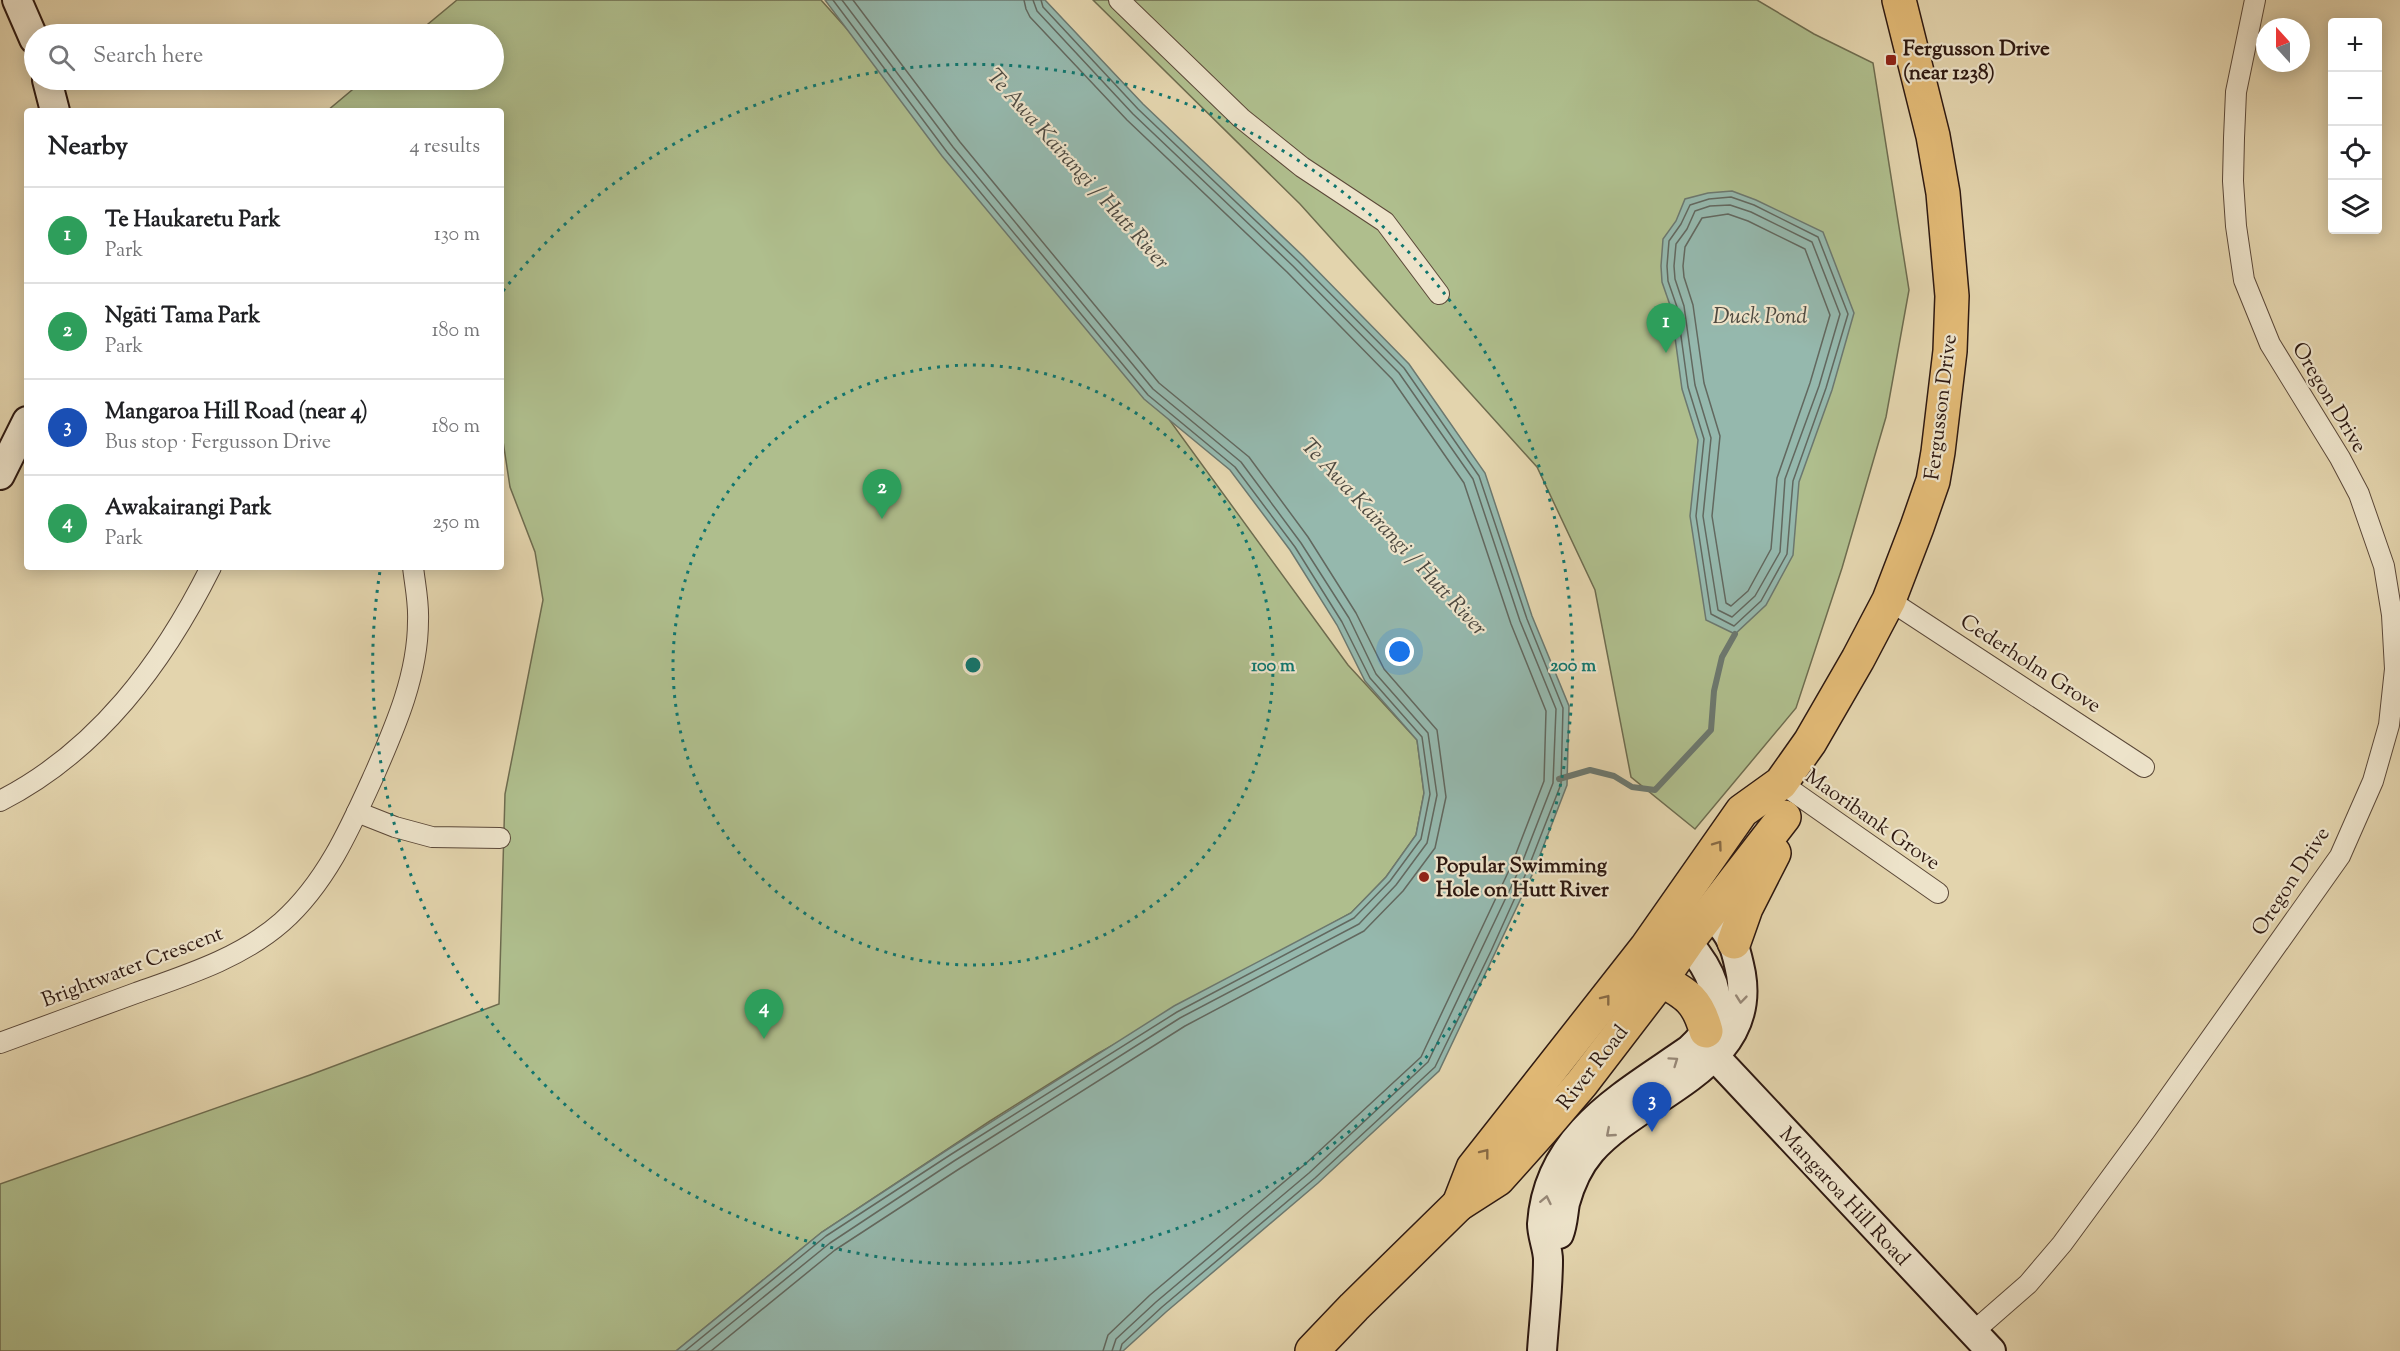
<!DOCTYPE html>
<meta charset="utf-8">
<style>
:root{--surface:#fff;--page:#f6f6f6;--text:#202124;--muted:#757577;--line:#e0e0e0;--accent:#8f2418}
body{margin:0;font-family:"Sorts Mill Goudy",serif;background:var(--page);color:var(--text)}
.controls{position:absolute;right:18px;top:18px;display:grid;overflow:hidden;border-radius:6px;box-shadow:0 3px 15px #0003}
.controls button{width:54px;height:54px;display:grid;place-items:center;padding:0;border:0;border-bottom:2px solid var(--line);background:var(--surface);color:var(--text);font:30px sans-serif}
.compass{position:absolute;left:2256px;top:18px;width:54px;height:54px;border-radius:50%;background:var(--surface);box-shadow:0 3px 15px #0003;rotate:339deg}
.you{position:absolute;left:1400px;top:652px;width:21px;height:21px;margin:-15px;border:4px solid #fff;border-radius:50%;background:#1a73e8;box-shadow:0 0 0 9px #1a73e833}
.badge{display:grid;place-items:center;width:39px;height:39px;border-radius:50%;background:var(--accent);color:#fff;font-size:20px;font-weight:700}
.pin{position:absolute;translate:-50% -50px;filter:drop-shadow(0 2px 3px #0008)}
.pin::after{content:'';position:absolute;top:32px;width:21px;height:18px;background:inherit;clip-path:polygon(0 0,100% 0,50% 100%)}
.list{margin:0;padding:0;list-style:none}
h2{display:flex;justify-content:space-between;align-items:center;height:78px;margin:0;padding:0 24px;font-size:26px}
h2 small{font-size:20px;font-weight:400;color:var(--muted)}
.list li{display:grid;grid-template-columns:39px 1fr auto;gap:18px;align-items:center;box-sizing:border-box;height:96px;padding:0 24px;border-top:2px solid var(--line)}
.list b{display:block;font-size:22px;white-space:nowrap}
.list p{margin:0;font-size:20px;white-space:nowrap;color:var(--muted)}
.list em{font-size:20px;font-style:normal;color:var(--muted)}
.icon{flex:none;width:33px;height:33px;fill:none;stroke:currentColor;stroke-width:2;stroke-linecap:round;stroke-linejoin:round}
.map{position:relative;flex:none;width:2400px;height:1351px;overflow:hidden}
.search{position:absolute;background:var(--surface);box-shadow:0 3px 15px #0003;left:24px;top:24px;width:480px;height:66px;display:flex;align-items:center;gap:15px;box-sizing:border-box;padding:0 21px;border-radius:33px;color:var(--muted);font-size:22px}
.panel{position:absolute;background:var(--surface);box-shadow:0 3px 15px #0003;left:24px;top:108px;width:480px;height:462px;border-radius:6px}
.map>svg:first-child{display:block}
</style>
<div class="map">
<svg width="2400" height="1351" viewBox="0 0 2400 1351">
<rect width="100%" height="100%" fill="#e3d4ad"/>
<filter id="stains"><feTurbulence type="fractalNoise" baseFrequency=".00333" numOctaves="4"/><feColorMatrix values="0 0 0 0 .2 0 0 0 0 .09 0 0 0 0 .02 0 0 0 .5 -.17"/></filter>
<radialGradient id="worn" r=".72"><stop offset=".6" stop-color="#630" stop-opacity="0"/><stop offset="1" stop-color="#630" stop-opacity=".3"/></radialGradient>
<g fill="#afbe8d" stroke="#6e6c4f" stroke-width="1.5">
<polygon points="457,0 821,0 1050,256 1348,665 1417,740 1424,793 1416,835 1386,877 1351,913 1097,1054 990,1121 822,1232 676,1351 0,1351 0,1184 310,1075 499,1004 505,794 543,600 535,552 510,487 501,428 501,111 327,111 364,80 494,80 494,34 416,34"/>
<polygon points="1093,0 1757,0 1814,34 1873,63 1909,290 1886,417 1842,568 1796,708 1695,829 1631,777 1595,590 1537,467 1300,204"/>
</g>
<g fill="#95b8ad" stroke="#6c786f" stroke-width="1.5">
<polygon points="825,0 1045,0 1143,104 1303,256 1409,364 1485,473 1532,616 1569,706 1567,785 1533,873 1439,1071 1318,1183 1166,1312 1123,1351 676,1351 822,1232 947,1150 1174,1006 1351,913 1386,877 1416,835 1424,793 1417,740 1365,681 1337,625 1290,550 1230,470 1144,399 942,156"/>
<polygon points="1732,191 1756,200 1823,232 1854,313 1832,390 1799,482 1793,555 1766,605 1735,634 1706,620 1690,516 1698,440 1682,389 1671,308 1662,282 1661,266 1663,239 1676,221 1685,199 1708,193"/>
</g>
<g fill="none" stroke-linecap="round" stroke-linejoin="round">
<g stroke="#62685f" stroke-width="1.5">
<polyline points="1024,0 1026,9 1030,17 1127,120 1287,272 1392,379 1464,483 1511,624 1546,711 1544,781 1512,864 1421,1057 1303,1166 1150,1295 1108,1335 1103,1351"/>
<polyline points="1033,0 1037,11 1133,114 1293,266 1399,373 1473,479 1520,621 1556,709 1553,783 1520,868 1428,1062 1309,1173 1156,1302 1116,1339 1112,1351"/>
<polyline points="1041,0 1043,7 1138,109 1298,261 1404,368 1479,476 1527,619 1563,708 1561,784 1527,871 1491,951 1435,1067 1315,1178 1162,1307 1122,1344 1120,1351"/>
<polygon points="1731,197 1754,205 1818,237 1848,314 1826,388 1793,481 1787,554 1761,601 1734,626 1711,614 1696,516 1704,439 1688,387 1677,307 1668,281 1667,266 1669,241 1681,224 1690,205 1709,199"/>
<polygon points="1730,205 1751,212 1812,242 1840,314 1819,386 1785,479 1780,552 1755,596 1732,617 1718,610 1703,516 1711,438 1695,385 1684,306 1675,279 1674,266 1676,244 1687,229 1695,211 1710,206"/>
<polygon points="1728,214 1748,221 1805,249 1830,315 1810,383 1777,478 1771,549 1748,591 1731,606 1726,603 1712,516 1720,436 1704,383 1693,305 1684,277 1683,266 1685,247 1702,218"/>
<polyline points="685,1351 826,1236 950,1155 1177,1012 1354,918 1390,881 1421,839 1430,794 1422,737 1370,678 1342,622 1295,547 1235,467 1148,395 947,152 833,0"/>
<polyline points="697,1351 830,1243 954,1161 1180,1018 1359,924 1396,885 1427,843 1437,795 1428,733 1376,674 1349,618 1301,543 1241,462 1153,389 953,147 842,0"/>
<polyline points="711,1351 835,1250 959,1169 1185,1026 1364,931 1403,891 1435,848 1446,797 1437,730 1384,669 1356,613 1308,537 1249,457 1159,383 960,142 853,0"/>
</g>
<polyline stroke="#6c786f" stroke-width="6" points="1559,779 1590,770 1614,776 1632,787 1655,790 1711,730 1714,691 1722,657 1735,634"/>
<g stroke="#5b4838" stroke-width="22">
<g id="street">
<polyline points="1119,0 1241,118 1302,167 1385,222 1439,294"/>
<polyline points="1889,600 2144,767"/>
<polyline points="1781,783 1938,893"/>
<path d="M0 801C98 751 163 663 211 567"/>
<polyline points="357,812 395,827 432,837 500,838"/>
<path d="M0 1043C45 1026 91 1010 136 993 187 975 241 958 282 922 327 882 351 826 375 773 396 725 418 674 418 621 419 603 415 585 413 567"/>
<polyline points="1973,1332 2028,1284 2062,1244 2145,1131 2340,856 2373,781 2389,725 2395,669 2392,615 2384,566 2359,494 2340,458 2270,344 2244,280 2236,226 2233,181 2234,138 2236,92 2255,0"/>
</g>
</g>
<g stroke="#2e1911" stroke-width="32">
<g id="secondary">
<polyline points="17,0 34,39"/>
<polyline points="47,80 55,111"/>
<polyline points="0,475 27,421"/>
<polyline points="1703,1044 1991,1351"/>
<path d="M1559 1234C1563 1224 1563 1214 1565 1203 1570 1185 1579 1165 1591 1151 1642 1093 1757 1068 1741 974 1737 954 1734 939 1720 924"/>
<path d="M1542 1351C1544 1321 1548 1290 1548 1260 1548 1248 1542 1236 1542 1224 1548 1135 1623 1096 1689 1050 1700 1040 1712 1027 1715 1012 1721 980 1694 946 1671 928"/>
</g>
</g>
<g stroke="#2e1911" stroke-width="36">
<g id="highway">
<polyline points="1734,942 1746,908 1774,853"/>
<path d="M1661 980C1687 994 1698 1001 1706 1031"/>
<polyline points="1459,1204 1473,1168 1646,948 1742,811 1781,783 1810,742 1858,659 1889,600 1917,527 1933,481 1938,452 1950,351 1952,296 1943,193 1933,136 1899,0"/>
<polyline points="1312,1351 1354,1307 1459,1204 1498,1179 1541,1131 1582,1083 1661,980 1688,941 1784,817"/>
</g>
</g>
<use href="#street" stroke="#ede3ca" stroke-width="20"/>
<use href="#secondary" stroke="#ede3ca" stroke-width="28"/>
<use href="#highway" stroke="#e2ba76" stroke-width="33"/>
</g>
<defs><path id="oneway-chevron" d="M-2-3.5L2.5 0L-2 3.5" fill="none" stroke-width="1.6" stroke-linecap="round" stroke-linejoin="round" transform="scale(1.5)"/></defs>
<g stroke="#886a44">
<use href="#oneway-chevron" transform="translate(1718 845) rotate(-54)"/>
<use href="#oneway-chevron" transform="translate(1606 999) rotate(-52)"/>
<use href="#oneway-chevron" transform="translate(1485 1153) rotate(-52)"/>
</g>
<g stroke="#978877">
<use href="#oneway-chevron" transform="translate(1741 999) rotate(96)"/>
<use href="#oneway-chevron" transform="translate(1674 1061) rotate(-35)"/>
<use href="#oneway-chevron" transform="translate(1610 1133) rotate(139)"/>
<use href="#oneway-chevron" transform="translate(1546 1200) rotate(-78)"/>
</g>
<g fill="none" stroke="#0f766e" stroke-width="3" stroke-dasharray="3 6">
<circle cx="973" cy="665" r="300"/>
<path d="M503 291A600 600 0 1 1 380 571"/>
</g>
<g fill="#8f2418" stroke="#ede3ca" stroke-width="2">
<rect x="1885" y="54" width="12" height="12" rx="3"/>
<circle cx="1424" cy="877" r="6"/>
</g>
<g text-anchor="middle" stroke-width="4.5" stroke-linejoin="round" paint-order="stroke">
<g font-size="21" font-weight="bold" fill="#2e1911" stroke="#ede3ca" text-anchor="start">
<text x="1903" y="55">Fergusson Drive<tspan x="1903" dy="24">(near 1238)</tspan></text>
<text x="1436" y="872">Popular Swimming<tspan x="1436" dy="24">Hole on Hutt River</tspan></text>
</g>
<g font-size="21" fill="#2e1911" stroke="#ede3ca">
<text transform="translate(2330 397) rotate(59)" y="7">Oregon Drive</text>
<text transform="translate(1940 407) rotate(-83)" y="7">Fergusson Drive</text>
<text transform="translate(2031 663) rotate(33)" y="7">Cederholm Grove</text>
<text transform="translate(1873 819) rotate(35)" y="7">Maoribank Grove</text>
<text transform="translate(2290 881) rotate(-57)" y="7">Oregon Drive</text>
<text transform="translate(132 966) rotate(-21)" y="7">Brightwater Crescent</text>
<text transform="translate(1592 1067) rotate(-52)" y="7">River Road</text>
<text transform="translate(1845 1196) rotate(47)" y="7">Mangaroa Hill Road</text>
</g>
<g font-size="22" font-style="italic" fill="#4d4940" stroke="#ede3ca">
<text transform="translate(1079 168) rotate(48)" y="8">Te Awa Kairangi / Hutt River</text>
<text x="1760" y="323">Duck Pond</text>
<text transform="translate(1395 536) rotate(47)" y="8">Te Awa Kairangi / Hutt River</text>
</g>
</g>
<circle cx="973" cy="665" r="9" fill="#0f766e" stroke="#ede3ca" stroke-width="3"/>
<g font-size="18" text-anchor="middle" font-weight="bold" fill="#0f766e" stroke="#ede3ca" stroke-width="4.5" stroke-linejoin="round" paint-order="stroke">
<text x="1273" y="671">100 m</text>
<text x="1573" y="671">200 m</text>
</g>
<rect width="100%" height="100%" filter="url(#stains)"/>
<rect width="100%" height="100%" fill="url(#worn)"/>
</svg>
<div class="controls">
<button>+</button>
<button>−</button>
<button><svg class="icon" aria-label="locate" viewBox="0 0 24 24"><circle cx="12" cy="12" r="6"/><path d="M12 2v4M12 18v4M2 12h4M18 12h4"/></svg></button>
<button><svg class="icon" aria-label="layers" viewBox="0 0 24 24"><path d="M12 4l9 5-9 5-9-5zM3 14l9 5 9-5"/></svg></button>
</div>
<svg class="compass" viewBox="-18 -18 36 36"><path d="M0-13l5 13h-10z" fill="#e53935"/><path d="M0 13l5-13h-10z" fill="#757577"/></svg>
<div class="you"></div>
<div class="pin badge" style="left:1666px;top:353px;background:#2e9e5b">1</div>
<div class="pin badge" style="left:882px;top:519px;background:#2e9e5b">2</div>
<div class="pin badge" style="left:1652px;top:1132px;background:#1a4fb4">3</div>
<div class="pin badge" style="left:764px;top:1039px;background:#2e9e5b">4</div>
<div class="search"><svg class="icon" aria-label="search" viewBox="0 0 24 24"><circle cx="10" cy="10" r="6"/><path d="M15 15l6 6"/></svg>Search here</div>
<section class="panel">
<h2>Nearby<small>4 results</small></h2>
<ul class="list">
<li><span class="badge" style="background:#2e9e5b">1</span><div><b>Te Haukaretu Park</b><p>Park</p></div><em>130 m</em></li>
<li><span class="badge" style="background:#2e9e5b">2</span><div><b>Ngāti Tama Park</b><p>Park</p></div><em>180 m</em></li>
<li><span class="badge" style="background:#1a4fb4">3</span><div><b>Mangaroa Hill Road (near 4)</b><p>Bus stop · Fergusson Drive</p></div><em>180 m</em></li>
<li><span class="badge" style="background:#2e9e5b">4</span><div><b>Awakairangi Park</b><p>Park</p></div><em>250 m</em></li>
</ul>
</section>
</div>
